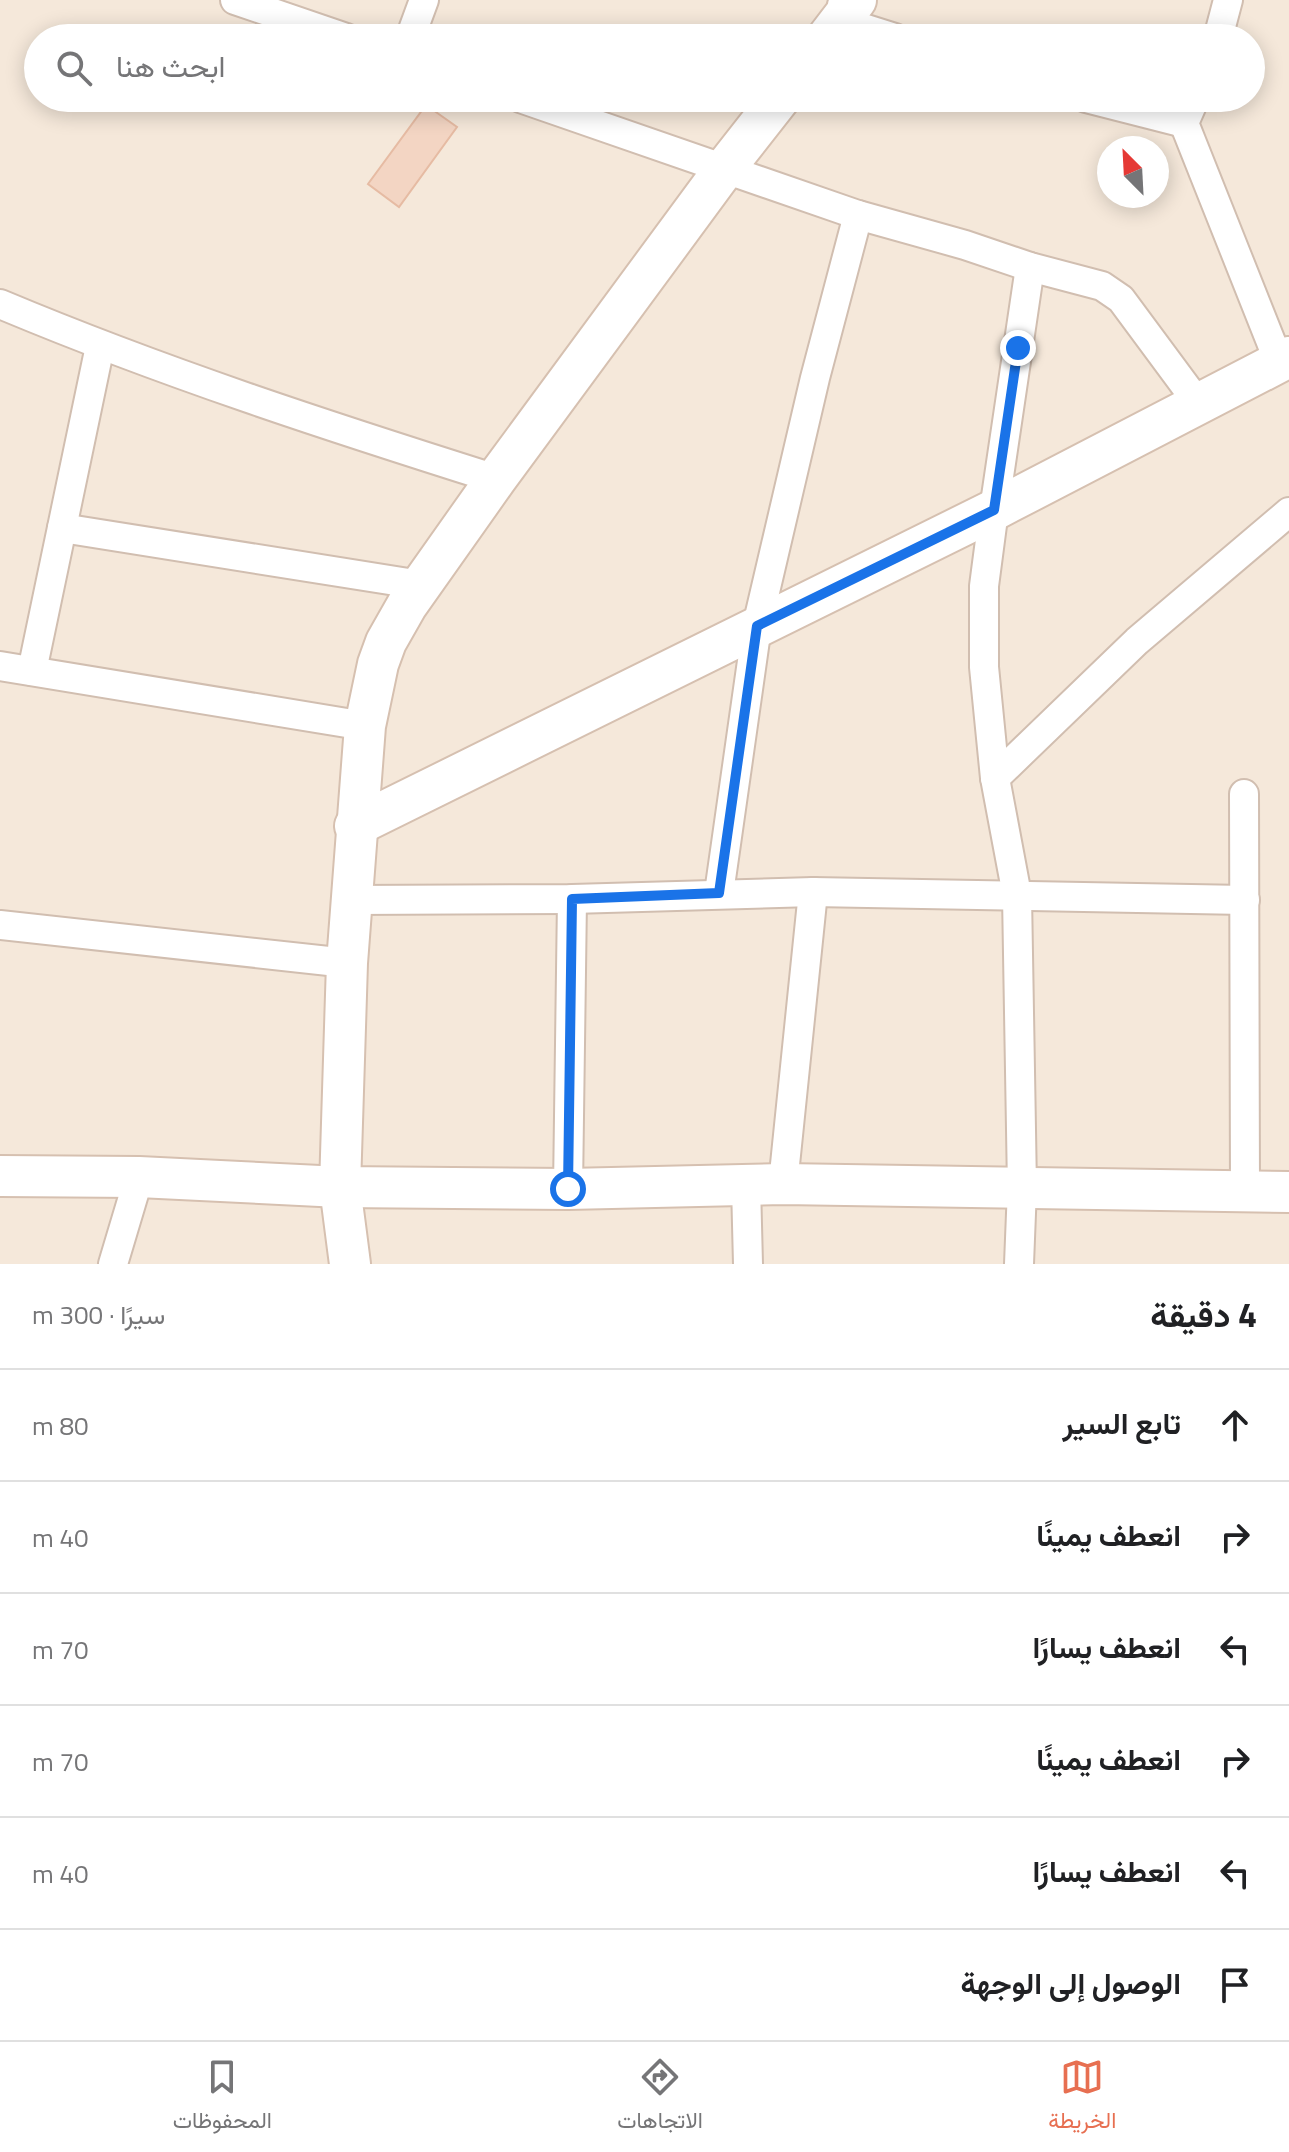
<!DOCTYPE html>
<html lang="ar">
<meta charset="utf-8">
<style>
:root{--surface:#fff;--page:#f2f2f2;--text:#202124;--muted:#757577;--line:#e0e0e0;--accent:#e76f51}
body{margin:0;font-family:"Titillium Web",Vazirmatn,sans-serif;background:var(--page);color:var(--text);direction:rtl}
.compass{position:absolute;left:1097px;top:136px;width:72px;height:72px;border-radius:50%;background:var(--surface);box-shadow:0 4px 20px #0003;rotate:336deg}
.stop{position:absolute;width:24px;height:24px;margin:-18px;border:6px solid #1a73e8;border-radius:50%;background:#fff}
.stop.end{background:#1a73e8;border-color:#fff;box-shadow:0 2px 8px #0008}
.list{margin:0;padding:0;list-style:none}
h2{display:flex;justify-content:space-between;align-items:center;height:104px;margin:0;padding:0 32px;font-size:34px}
h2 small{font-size:26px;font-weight:400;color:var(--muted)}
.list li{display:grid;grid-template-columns:52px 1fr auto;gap:24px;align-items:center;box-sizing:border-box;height:112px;padding:0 32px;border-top:2px solid var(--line)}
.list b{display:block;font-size:30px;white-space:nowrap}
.list em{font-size:26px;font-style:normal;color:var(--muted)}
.icon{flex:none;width:44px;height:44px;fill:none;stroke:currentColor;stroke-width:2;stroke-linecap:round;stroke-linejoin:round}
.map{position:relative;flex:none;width:1289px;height:1264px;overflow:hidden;direction:ltr}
.search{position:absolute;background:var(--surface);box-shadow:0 4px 20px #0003;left:24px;right:24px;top:24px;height:88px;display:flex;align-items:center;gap:20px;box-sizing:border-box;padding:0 28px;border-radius:44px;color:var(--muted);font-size:30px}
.sheet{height:776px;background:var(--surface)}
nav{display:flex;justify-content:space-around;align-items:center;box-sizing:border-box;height:112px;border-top:2px solid var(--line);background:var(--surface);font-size:22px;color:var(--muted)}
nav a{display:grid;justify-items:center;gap:4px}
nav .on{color:var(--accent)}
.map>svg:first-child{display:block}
</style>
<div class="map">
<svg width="1289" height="1264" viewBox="0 0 1289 1264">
<rect width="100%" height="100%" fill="#fdf6ec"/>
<path fill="#f5e8da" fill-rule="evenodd" d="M0 0H1289V1264H0ZM38 38H1251V98H38ZM1109 148H1157V196H1109Z"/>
<polygon fill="#f3d5c3" stroke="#e6bba3" stroke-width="2" points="426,105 457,127 399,207 368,184"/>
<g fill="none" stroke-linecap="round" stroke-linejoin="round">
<g stroke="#d1beb0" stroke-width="32">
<g id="street">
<polyline points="235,0 346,38"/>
<polyline points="842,5 841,21 895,38"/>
<polyline points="410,38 424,0"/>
<polyline points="1218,38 1228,0"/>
<polyline points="520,98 858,215 965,245 1030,267 1102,286 1121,299 1198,403"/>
<polyline points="1086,98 1184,123"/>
<polyline points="1195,98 1184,123 1279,362"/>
<path d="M0 304C162 372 328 426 496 479"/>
<polyline points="62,528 421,585"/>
<polyline points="0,666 365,726"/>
<polyline points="32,671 100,346"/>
<polyline points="995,778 1137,641 1289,512"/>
<polyline points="1244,794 1245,1192"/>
<polyline points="719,893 757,626 815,378 858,215"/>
<polyline points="351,900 572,899 813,892 1245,900"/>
<polyline points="0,925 347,963"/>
<polyline points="783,1184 813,892"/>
<polyline points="746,1185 748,1264"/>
<polyline points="568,1189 572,899"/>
<polyline points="113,1264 139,1177"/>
<polyline points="1019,1264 1022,1188 1017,895 995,778 984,667 984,586 994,510 1030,267"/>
</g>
</g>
<g stroke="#d6c0b0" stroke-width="44">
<g id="secondary">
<polyline points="827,38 856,0"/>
<polyline points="355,826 994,510 1289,357"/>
<polyline points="0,1176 139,1177 340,1187 568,1189 783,1184 1289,1192"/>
<polyline points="350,1264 340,1187 347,963 365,726 378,664 386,642 407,605 496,479 725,168 780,98"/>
</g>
</g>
<use href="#street" stroke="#fff" stroke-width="28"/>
<use href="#secondary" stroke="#fff" stroke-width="40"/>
</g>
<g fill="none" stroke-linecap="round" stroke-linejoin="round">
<polyline stroke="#1a73e8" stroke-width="10" points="568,1189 572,899 719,893 757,626 994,510 1018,348"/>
</g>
</svg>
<svg class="compass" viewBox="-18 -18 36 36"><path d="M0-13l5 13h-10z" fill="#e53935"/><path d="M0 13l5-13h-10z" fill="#757577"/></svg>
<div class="stop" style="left:568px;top:1189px"></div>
<div class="stop end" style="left:1018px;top:348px"></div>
<div class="search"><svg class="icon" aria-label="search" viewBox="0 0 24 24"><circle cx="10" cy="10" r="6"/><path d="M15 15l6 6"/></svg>ابحث هنا</div>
</div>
<section class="sheet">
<h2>4 دقيقة<small>سيرًا · 300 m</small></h2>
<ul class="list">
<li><svg class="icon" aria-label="ahead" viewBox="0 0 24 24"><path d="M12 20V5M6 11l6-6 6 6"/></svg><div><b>تابع السير</b></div><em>80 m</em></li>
<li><svg class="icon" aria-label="right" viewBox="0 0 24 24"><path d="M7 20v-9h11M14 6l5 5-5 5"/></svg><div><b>انعطف يمينًا</b></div><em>40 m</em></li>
<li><svg class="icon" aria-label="left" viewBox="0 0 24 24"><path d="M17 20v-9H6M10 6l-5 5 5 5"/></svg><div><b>انعطف يسارًا</b></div><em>70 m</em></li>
<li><svg class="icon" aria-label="right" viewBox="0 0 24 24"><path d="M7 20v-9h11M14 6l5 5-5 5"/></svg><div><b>انعطف يمينًا</b></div><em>70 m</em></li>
<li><svg class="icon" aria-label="left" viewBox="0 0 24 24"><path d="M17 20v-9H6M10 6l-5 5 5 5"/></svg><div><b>انعطف يسارًا</b></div><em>40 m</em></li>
<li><svg class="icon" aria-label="arrive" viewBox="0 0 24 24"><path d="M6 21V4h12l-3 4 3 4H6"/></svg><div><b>الوصول إلى الوجهة</b></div></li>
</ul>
</section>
<nav>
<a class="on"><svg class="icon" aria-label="map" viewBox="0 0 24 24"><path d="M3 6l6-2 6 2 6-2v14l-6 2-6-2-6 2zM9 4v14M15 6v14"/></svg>الخريطة</a>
<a><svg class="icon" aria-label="directions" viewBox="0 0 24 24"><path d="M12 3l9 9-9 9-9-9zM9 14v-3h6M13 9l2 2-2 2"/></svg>الاتجاهات</a>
<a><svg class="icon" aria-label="saved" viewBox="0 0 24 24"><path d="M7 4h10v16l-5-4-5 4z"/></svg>المحفوظات</a>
</nav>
